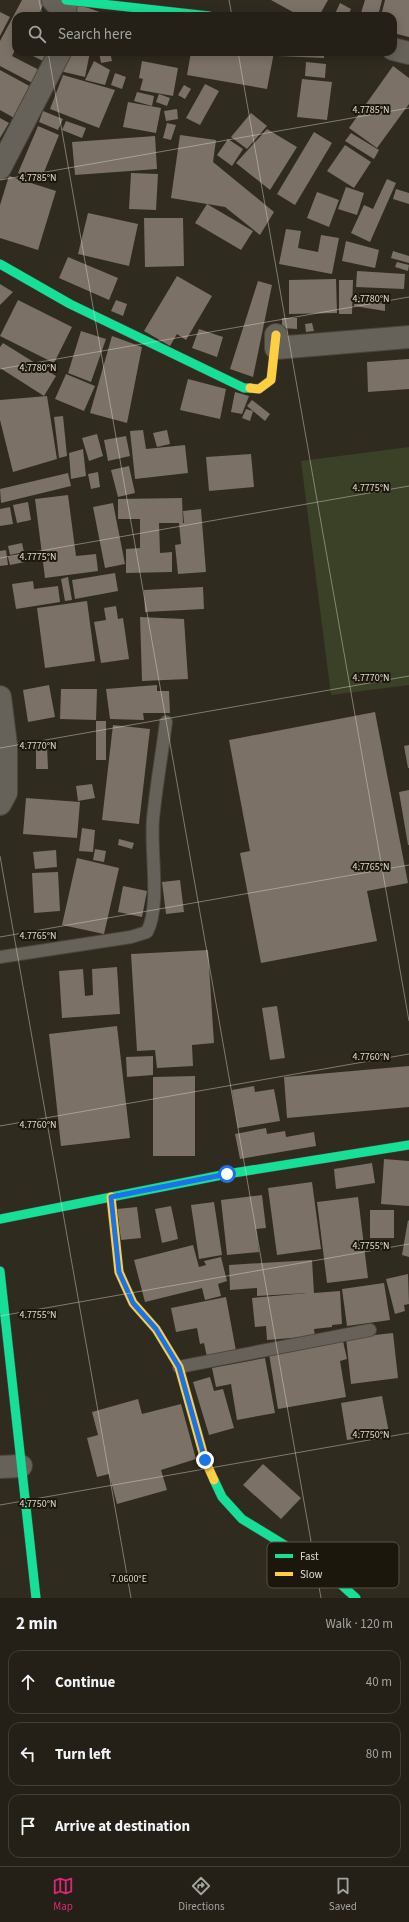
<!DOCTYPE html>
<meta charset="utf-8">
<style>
:root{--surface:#242017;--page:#2c2820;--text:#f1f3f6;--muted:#a3a3a1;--line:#413e36;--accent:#db2777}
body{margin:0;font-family:"Source Sans 3",sans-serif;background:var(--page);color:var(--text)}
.stop{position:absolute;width:12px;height:12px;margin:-9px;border:3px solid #1a73e8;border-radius:50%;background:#fff}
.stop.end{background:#1a73e8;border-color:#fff;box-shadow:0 1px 4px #0008}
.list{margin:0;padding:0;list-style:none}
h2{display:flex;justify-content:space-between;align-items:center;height:52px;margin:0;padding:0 16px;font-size:17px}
h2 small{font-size:13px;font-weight:400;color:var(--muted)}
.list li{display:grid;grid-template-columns:26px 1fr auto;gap:12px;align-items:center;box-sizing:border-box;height:64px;margin:0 8px 8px;padding:0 8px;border:1px solid var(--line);border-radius:12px}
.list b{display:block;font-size:15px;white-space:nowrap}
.list em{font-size:13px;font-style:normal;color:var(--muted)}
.icon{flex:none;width:22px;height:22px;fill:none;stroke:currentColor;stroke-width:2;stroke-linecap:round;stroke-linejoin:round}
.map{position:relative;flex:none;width:409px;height:1598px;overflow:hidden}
.search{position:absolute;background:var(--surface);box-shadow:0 2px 10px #0003;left:12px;right:12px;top:12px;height:44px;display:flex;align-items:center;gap:10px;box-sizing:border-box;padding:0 14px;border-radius:12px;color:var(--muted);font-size:15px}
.sheet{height:268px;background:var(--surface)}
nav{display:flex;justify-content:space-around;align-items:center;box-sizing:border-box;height:56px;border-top:1px solid var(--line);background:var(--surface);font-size:11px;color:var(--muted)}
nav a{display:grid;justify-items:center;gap:2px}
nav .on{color:var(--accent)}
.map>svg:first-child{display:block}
</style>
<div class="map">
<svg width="409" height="1598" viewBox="0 0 409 1598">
<rect width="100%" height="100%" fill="#302b1f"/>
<polygon fill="#3b4126" points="409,447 409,685 331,695 301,461"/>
<g fill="#7b7166">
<polygon points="22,0 46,0 39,13 41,16 16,16 16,48 12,56 45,73 38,86 0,66 0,41"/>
<polygon points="271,0 328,0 319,16 300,16"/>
<polygon points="365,0 382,0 378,16 360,16"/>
<polygon points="385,0 409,0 409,37 393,33 393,16 381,16"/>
<polygon points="340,3 351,9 348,16 334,16"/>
<polygon points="77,4 111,16 73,16"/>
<polygon points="0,12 10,17 0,36"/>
<polygon points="33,52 53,52 47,63 31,55"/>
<polygon points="65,52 90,52 85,77 60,71"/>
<polygon points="99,52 110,52 112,61 101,63"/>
<polygon points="128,52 136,52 136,54 129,54"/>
<polygon points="191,52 274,52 267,89 187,75"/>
<polygon points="277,52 324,52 324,58 277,56"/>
<polygon points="94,61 110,70 105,85 85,80"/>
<polygon points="142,61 178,68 173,96 140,90 143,79 139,78"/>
<polygon points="306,62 326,64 325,78 305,76"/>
<polygon points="393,66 409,78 409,104 377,148 349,128"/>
<polygon points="0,70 33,88 16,119 0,110"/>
<polygon points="115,73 126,77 122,89 111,85"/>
<polygon points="63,75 115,90 99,128 50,109"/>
<polygon points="302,79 332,82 327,120 297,117"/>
<polygon points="205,84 219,91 200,125 186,118"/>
<polygon points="184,85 191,89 185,99 178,95"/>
<polygon points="137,92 154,96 152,106 134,101"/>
<polygon points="159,94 170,98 167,106 156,102"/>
<polygon points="128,102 161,108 156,133 123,127"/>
<polygon points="177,109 178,119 166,121 164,111"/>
<polygon points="43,111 63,119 58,130 39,122"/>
<polygon points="251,113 267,126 247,149 231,137"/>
<polygon points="0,118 9,123 0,138"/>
<polygon points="66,121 86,128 82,138 62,130"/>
<polygon points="167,123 176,125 171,140 163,138"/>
<polygon points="38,126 59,135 40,182 18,173"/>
<polygon points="267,129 297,147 270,190 236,163"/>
<polygon points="314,132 332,143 295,205 277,194"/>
<polygon points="351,133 379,150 374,159 345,141"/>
<polygon points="180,135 216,140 213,162 274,212 260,235 225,207 171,198"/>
<polygon points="155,136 157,169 75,175 72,142"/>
<polygon points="228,139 243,149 232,166 217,155"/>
<polygon points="345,145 371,162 354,188 327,171"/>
<polygon points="131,173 158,174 156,210 129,209"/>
<polygon points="9,176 56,191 38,250 0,238 0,205"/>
<polygon points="387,179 396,183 370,242 351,233 364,205 373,209"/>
<polygon points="346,187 364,193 357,215 338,209"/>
<polygon points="396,189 409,193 409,204 393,199"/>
<polygon points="317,192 339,200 329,227 307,218"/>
<polygon points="207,204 253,231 241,250 195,223"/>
<polygon points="88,213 138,224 129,266 78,254"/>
<polygon points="144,218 183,218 184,266 145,267"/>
<polygon points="286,229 301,231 298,248 318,252 321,235 339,238 332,274 279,264"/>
<polygon points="346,241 379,250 375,268 342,261"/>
<polygon points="393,251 409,256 409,263 391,258"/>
<polygon points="68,257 118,278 109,300 59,278"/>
<polygon points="397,262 409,265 408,271 395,267"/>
<polygon points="357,271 405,274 404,289 356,287"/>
<polygon points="177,276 212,296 186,340 177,334 170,346 144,331"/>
<polygon points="336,279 337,313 289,314 289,280"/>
<polygon points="339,280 353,280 352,314 339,314"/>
<polygon points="258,281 272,285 253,377 230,369"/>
<polygon points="0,284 13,292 0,305"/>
<polygon points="355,293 373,298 373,302 385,304 385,311 354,306"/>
<polygon points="18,300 72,327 54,363 0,336"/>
<polygon points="116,300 127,304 123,316 111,311"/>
<polygon points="282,318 297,318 297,329 282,328"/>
<polygon points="312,323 314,331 306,332 305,324"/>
<polygon points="199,329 223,337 217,357 192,348"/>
<polygon points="81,331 106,339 91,382 68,373"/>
<polygon points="112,336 142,347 127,423 90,413"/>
<polygon points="3,343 56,376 44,396 0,368 0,347"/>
<polygon points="409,359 409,389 368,392 367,362"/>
<polygon points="66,374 95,386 84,411 55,399"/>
<polygon points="188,379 226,389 220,419 180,410"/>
<polygon points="235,392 249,396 242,414 231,412"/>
<polygon points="47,396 57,459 13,472 0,420 0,400"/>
<polygon points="252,400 270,414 265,421 247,406"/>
<polygon points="246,409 253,411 250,421 242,418"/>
<polygon points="63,416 67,456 59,458 54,417"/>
<polygon points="143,430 146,449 185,445 188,473 135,479 130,431"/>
<polygon points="167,430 170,444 157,447 153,433"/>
<polygon points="97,434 103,456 89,461 82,438"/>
<polygon points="126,436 130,456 108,461 104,440"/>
<polygon points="83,449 86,476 71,479 69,453"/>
<polygon points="251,454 254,487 209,491 206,457"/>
<polygon points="129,466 135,493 118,497 111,470"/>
<polygon points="98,472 100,487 91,489 88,474"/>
<polygon points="68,473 71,486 1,503 0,489"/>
<polygon points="68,495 76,556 96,554 98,571 45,578 35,499"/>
<polygon points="182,498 183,523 184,523 183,511 201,509 206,572 178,574 175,545 181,544 179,523 159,523 160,553 172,552 172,572 126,573 126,549 140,548 140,519 118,519 118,499"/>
<polygon points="28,502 31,520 17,523 13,505"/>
<polygon points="113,503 125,564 105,568 93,507"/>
<polygon points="10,507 13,524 0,526 0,509"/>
<polygon points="22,543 24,552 10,555 8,546"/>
<polygon points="6,550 8,565 0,566 0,551"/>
<polygon points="23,554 25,562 10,565 8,557"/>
<polygon points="115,573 118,591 75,599 72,580"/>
<polygon points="68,577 72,600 65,601 61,579"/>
<polygon points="33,581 34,589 58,586 60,602 16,609 12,584"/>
<polygon points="203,587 204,609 145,612 144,590"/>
<polygon points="87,601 95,661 45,668 37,608"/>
<polygon points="116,606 118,619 123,618 129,659 101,663 94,622 106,620 104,608"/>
<polygon points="140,617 184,619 188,679 142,681"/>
<polygon points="49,685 55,717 28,722 23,690"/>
<polygon points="157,685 157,691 169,691 170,713 143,713 144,720 110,719 106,689"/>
<polygon points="61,689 97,689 96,720 60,719"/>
<polygon points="375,712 408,883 367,891 377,941 261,963 240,853 250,851 229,740"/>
<rect x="96" y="721" width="10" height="39"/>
<polygon points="113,725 150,729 139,824 102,820"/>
<polygon points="36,745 47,745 48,769 36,769"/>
<polygon points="409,745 409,768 408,768 404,746"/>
<polygon points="92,784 95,798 78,801 76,786"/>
<polygon points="409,790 409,845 408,845 399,792"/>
<polygon points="26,798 80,802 77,838 23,834"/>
<polygon points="82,828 95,830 93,852 79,851"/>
<polygon points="119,839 134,843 132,849 118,845"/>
<polygon points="95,849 106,851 104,862 93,860"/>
<polygon points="56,850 57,867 35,869 33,852"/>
<polygon points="77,858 119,868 104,934 62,925"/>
<polygon points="58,872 60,911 34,913 32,873"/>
<polygon points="180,880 184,912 166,914 162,882"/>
<polygon points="123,886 147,891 142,917 118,912"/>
<polygon points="208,950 214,1043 192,1045 193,1066 157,1068 155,1050 137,1051 131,954"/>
<polygon points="117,967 120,1014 62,1018 59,971 83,969 85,996 93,995 92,969"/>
<polygon points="277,1006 285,1058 270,1060 262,1008"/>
<polygon points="117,1026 130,1138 61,1146 49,1034"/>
<polygon points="153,1056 153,1075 127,1077 126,1057"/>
<polygon points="409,1066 409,1107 287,1118 284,1077"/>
<polygon points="195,1076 195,1156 153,1156 153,1077"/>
<polygon points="254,1086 255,1092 274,1089 280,1121 238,1128 232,1090"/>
<polygon points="266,1128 267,1134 285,1131 286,1137 314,1132 316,1146 240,1159 235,1134"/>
<polygon points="384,1159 409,1161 409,1206 381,1204"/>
<polygon points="372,1163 375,1183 336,1189 334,1169"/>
<polygon points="312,1182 321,1249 277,1255 268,1188"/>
<polygon points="262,1195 266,1228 256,1229 259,1252 227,1255 221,1200"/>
<polygon points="358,1197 368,1278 327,1283 317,1202"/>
<polygon points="214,1202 222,1255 199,1259 191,1205"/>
<polygon points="171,1206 178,1239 162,1243 155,1209"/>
<polygon points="137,1207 141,1238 121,1240 117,1209"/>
<rect x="370" y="1210" width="24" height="28"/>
<polygon points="408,1220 409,1221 409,1257 402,1255"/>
<polygon points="193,1245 199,1267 206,1265 204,1261 221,1257 227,1281 218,1284 221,1296 205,1300 202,1288 145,1302 134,1260"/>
<polygon points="312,1260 314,1293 340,1291 342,1324 332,1325 332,1327 314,1329 315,1336 267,1340 266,1326 255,1327 252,1298 307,1293 257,1296 257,1288 230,1290 229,1265"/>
<polygon points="408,1274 409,1304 404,1305 405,1311 395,1314 386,1279"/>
<polygon points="384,1283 390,1320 347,1326 342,1289"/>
<polygon points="226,1297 236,1351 207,1357 204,1343 200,1344 197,1328 176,1332 171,1308"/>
<polygon points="393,1333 398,1378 351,1384 346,1338"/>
<polygon points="343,1341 347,1359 340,1361 346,1397 278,1409 269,1354"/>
<polygon points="265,1358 275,1413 237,1420 231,1384 216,1387 212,1368"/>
<polygon points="210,1377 214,1391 223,1389 234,1428 209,1435 193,1382"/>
<polygon points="382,1396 389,1433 347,1440 341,1403"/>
<polygon points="138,1399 142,1414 181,1404 196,1459 161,1470 167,1490 117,1504 109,1474 97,1477 87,1438 98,1435 92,1412"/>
<polygon points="263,1464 301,1498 281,1519 243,1485"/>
</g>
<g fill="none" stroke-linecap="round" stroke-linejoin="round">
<g stroke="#4b473d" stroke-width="14">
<g id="lane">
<path d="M0 957 131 937 147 932C161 906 150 850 153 819 156 787 162 754 166 722"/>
<polyline points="179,1367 370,1330"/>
</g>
</g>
<g stroke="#4b473d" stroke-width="24">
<g id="street">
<polyline points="53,0 65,13 66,1"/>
<polyline points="393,49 409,53"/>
<polyline points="0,168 60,52"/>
<polyline points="276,335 276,348 409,337"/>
<polyline points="0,697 6,745 6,793 0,804"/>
<polyline points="0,1467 21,1466"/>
</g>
</g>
<g stroke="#4b473d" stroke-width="10">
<g id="fast">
<polyline points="66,0 209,16"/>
<polyline points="0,264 70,304 244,388 250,388"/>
<polyline points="0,1219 227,1174 409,1145"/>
<polyline points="0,1271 36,1598"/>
<polyline points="214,1480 222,1497 242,1519 324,1569 356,1598"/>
</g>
</g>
<g stroke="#4b473d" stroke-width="10">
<g id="slow">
<polyline points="250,388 259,389 271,380 276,335"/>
<polyline points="111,1197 119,1272 133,1303 156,1329 179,1367 205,1460 214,1480"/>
</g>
</g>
<use href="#lane" stroke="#676259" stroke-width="12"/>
<use href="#street" stroke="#676259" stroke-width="22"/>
<use href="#fast" stroke="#16e098" stroke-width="9"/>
<use href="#slow" stroke="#ffcf43" stroke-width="9"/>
</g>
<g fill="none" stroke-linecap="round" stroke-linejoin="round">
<polyline stroke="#1a73e8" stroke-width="5" points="205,1460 179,1367 156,1329 133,1303 119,1272 111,1197 227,1174"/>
</g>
<path fill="none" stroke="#e1dbcd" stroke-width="1" stroke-opacity="0.45" d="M39 0 42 16M229 0 232 16M48 52 321 1598M238 52 409 1021M0 180 409 108M0 369 409 297M0 558 409 486M0 748 409 676M0 856 131 1598M0 937 409 865M0 1126 409 1054M0 1316 409 1244M0 1505 409 1433"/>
<rect x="267" y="1542" width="132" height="46" rx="6" fill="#1b170d" stroke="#565247" stroke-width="1"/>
<rect x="275" y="1554" width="18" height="4" fill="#16e098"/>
<rect x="275" y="1572" width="18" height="4" fill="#ffcf43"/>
<g font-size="11" fill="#e1dbcd">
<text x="300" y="1560">Fast</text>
<text x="300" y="1578">Slow</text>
</g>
<g font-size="10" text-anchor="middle" fill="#e1dbcd" stroke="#1b170d" stroke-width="4" stroke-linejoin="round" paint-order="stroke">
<text x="371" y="113">4.7785°N</text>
<text x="38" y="181">4.7785°N</text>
<text x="371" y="302">4.7780°N</text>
<text x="38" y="371">4.7780°N</text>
<text x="371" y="491">4.7775°N</text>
<text x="38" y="560">4.7775°N</text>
<text x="371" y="681">4.7770°N</text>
<text x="38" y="749">4.7770°N</text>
<text x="371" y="870">4.7765°N</text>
<text x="38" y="939">4.7765°N</text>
<text x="371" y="1060">4.7760°N</text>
<text x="38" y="1128">4.7760°N</text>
<text x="371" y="1249">4.7755°N</text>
<text x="38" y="1318">4.7755°N</text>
<text x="371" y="1438">4.7750°N</text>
<text x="38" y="1507">4.7750°N</text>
<text x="129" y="1582">7.0600°E</text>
</g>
</svg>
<div class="stop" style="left:227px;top:1174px"></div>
<div class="stop end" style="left:205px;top:1460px"></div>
<div class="search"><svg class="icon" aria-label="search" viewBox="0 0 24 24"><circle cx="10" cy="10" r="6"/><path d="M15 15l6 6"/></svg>Search here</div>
</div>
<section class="sheet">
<h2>2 min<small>Walk · 120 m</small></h2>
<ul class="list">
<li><svg class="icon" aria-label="ahead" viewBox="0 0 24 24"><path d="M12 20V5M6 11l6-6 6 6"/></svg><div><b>Continue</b></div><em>40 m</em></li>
<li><svg class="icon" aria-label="left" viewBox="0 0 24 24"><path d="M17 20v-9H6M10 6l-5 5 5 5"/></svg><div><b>Turn left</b></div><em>80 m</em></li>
<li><svg class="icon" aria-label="arrive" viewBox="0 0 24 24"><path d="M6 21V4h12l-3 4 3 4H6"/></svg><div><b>Arrive at destination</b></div></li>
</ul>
</section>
<nav>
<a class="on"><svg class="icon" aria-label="map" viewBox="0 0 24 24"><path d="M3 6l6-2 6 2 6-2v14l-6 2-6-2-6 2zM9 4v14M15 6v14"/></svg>Map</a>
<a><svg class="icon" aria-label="directions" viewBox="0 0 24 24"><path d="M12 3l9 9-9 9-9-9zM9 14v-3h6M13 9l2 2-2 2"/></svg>Directions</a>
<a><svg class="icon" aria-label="saved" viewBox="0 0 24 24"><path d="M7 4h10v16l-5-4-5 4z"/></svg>Saved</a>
</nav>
